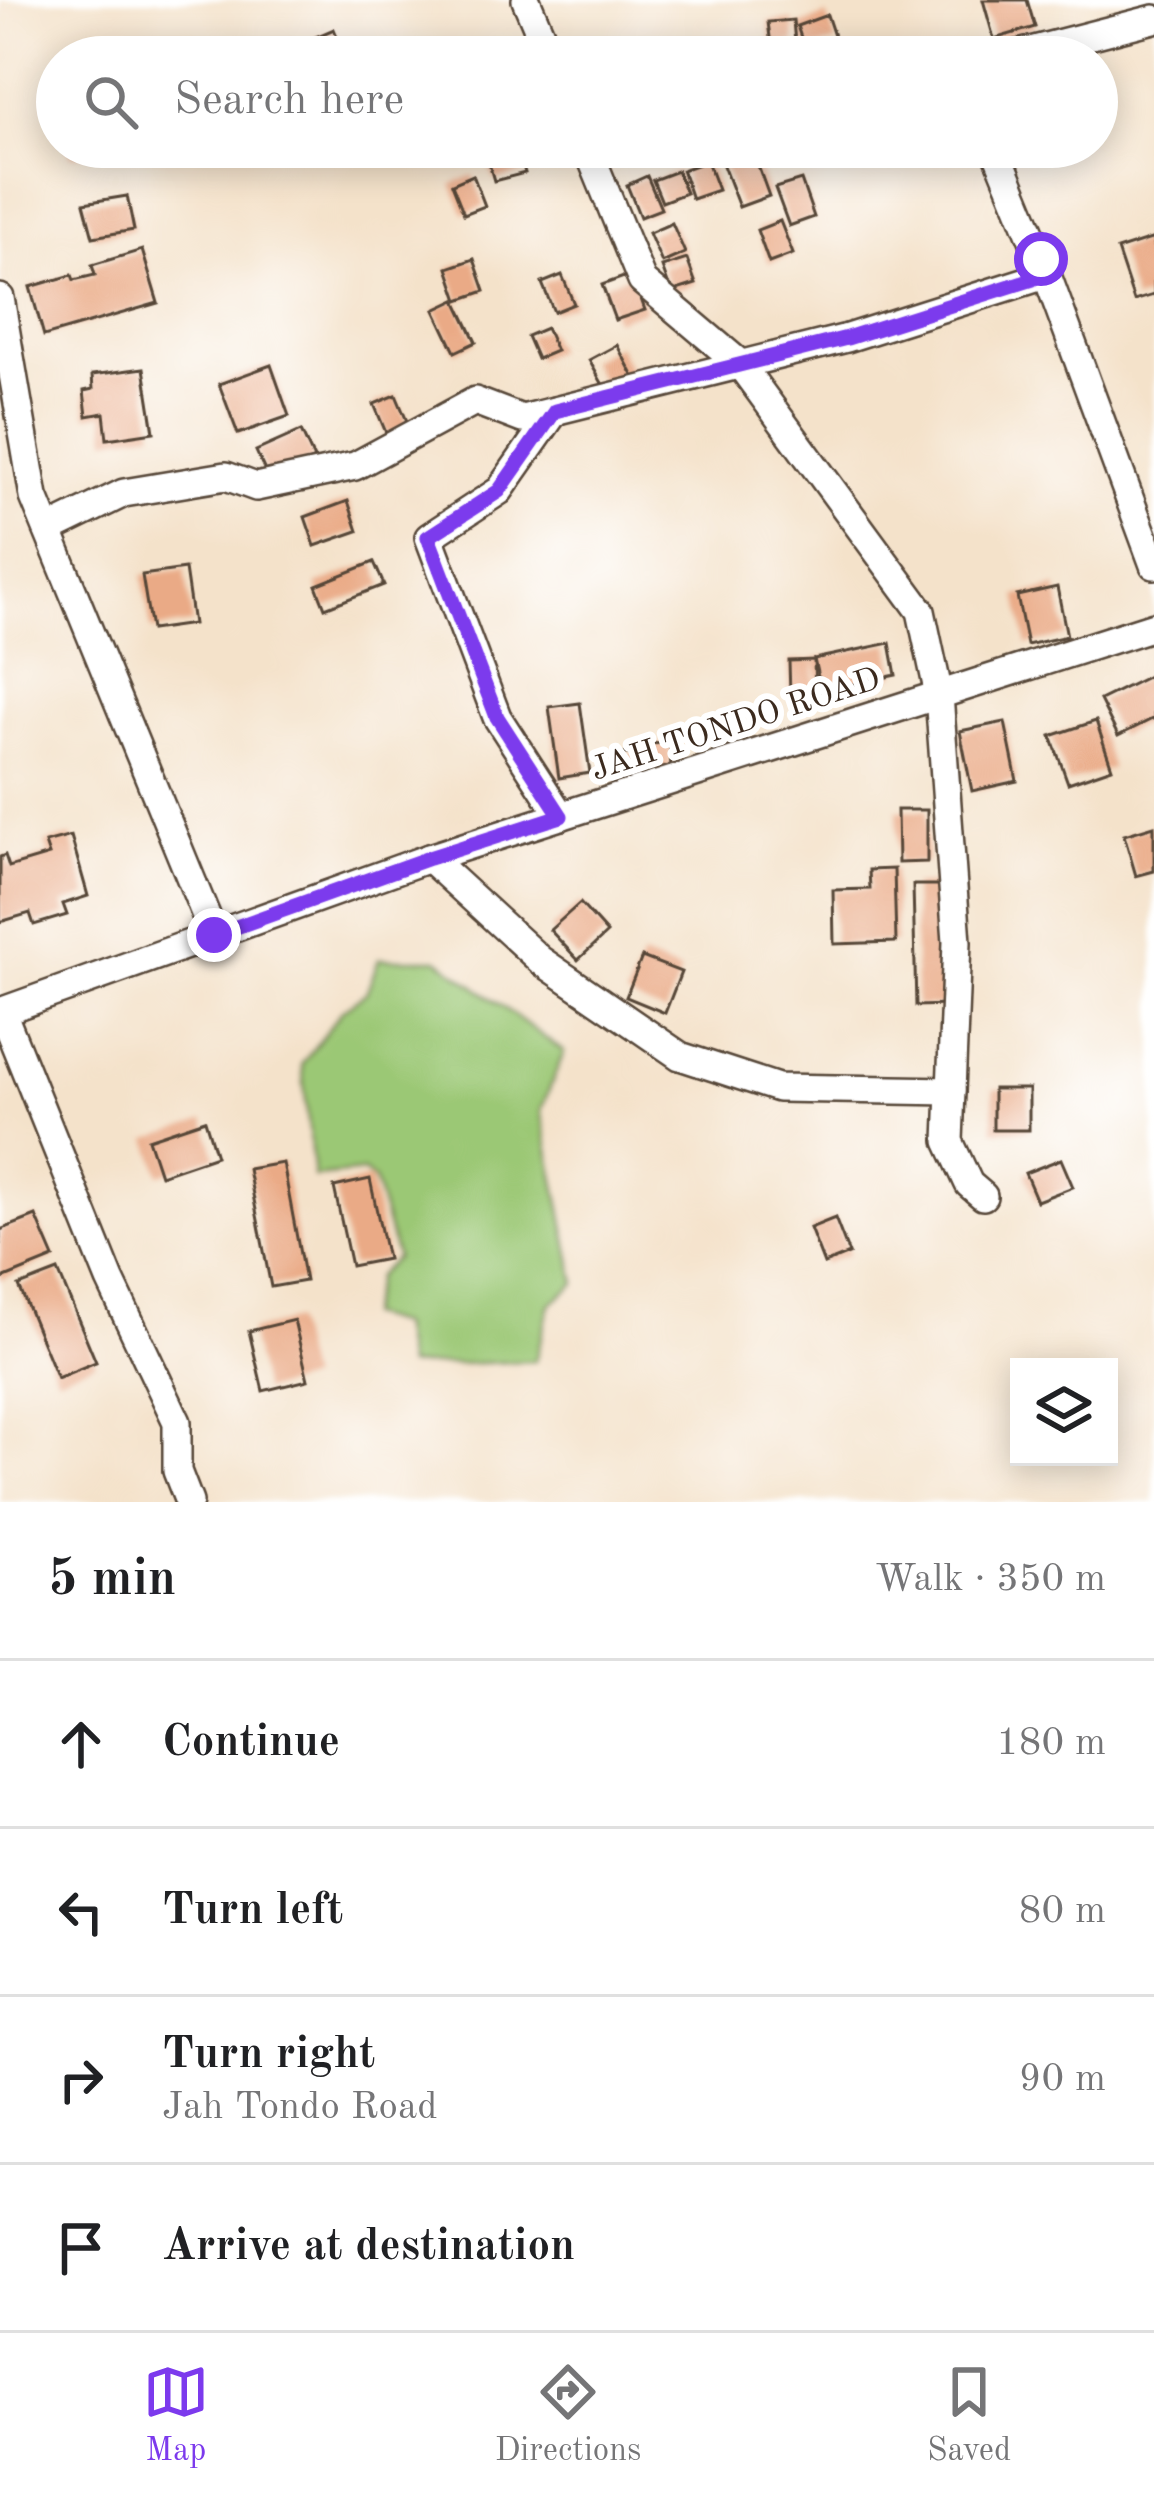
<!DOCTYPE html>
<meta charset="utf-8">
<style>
:root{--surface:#fff;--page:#f6f6f6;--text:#202124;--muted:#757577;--line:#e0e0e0;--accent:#7c3aed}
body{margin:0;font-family:"Old Standard TT",serif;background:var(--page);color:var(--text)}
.controls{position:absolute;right:36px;bottom:36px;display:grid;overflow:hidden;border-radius:0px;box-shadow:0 6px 30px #0003}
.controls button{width:108px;height:108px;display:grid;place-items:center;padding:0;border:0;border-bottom:3px solid var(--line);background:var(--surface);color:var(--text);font:60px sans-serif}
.stop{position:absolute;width:36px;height:36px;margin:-27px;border:9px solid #7c3aed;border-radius:50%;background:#fff}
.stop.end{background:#7c3aed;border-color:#fff;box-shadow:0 3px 12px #0008}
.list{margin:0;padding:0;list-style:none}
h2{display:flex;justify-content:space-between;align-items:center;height:156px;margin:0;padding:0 48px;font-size:51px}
h2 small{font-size:39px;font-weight:400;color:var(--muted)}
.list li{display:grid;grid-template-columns:78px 1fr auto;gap:36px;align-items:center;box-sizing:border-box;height:168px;padding:0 48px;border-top:3px solid var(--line)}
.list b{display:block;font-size:45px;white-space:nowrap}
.list p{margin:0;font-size:39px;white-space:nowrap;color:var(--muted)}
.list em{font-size:39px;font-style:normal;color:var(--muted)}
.icon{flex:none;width:66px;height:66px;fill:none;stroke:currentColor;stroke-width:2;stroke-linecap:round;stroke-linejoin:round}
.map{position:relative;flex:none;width:1154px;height:1502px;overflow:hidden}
.search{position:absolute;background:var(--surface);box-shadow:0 6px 30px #0003;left:36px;right:36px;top:36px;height:132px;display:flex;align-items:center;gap:30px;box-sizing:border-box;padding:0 42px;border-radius:66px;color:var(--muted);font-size:45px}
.sheet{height:828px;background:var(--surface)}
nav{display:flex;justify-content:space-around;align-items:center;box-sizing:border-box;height:168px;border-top:3px solid var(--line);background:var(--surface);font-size:33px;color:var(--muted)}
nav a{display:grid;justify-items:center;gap:6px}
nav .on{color:var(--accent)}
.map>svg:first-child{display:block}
</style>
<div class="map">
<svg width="1154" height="1502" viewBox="0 0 1154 1502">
<rect width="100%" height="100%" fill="#fff"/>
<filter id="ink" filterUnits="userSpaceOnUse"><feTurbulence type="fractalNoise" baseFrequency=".00833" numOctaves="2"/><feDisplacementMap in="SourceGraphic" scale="24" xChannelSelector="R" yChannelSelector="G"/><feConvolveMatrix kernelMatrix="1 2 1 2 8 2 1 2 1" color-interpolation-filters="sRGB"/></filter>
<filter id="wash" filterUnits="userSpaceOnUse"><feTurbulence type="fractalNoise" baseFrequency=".004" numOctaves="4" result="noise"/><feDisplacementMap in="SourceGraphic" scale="48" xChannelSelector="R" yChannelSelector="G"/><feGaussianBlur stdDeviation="2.7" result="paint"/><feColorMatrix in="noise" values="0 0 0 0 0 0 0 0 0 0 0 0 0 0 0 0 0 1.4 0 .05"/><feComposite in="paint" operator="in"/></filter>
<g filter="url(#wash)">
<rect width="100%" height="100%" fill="#f4e2ca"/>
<polygon fill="#9bc875" stroke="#6b794a" stroke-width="3" points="379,959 438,959 564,1052 541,1110 576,1283 550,1304 535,1361 406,1366 399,1325 367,1316 376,1277 396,1257 374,1180 364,1172 314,1177 302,1064 343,1009 366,993"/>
<g id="blocks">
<g fill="#eaaa86">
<polygon points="983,0 1027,0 1035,27 994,39"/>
<polygon points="827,15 836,42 806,52 797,26"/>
<polygon points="793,20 795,43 771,45 768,22"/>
<polygon points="334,29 346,57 321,57 313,38"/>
<polygon points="283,45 288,57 256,57"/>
<polygon points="69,147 105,147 106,149 71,156"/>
<polygon points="858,147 889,147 863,158"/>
<polygon points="519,151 525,173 494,181 488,160"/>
<polygon points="753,152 769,196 739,207 722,163"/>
<polygon points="707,161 718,190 692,199 682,170"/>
<polygon points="677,171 686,193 662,202 653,180"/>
<polygon points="473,175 485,206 464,214 452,184"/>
<polygon points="647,176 661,209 640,217 627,185"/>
<polygon points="801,180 814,217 789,226 775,188"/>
<polygon points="127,196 134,230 93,237 84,203"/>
<polygon points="780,221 793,254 769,263 757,230"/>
<polygon points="672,223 685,253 662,263 649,233"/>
<polygon points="1154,238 1154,295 1134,301 1117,250"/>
<polygon points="142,250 158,303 44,336 30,287 72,275 74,280 95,275 92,265"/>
<polygon points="474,259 485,291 459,300 448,268"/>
<polygon points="687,259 696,284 671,292 662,267"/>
<polygon points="632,274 645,310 615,320 602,285"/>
<polygon points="562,275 574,304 554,312 542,283"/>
<polygon points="456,300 476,342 455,352 435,310"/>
<polygon points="546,328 556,351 537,359 527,336"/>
<polygon points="617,345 634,377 607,392 589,360"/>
<polygon points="271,365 289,416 238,434 219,384"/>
<polygon points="144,368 154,432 107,439 104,413 87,416 84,391 93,389 92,375"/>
<polygon points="396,395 409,426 387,435 374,404"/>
<polygon points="301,431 314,459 269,480 256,451"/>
<polygon points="348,501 358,531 315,546 305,517"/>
<polygon points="374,562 384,585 325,608 316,585"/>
<polygon points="185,569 193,624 151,630 142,575"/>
<polygon points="1057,587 1067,636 1027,645 1017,596"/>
<polygon points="890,643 896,675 821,691 814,659"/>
<polygon points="814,660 815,695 790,696 789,661"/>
<polygon points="1149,676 1154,686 1154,718 1118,736 1100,700"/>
<polygon points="580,703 590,773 559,778 549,707"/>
<polygon points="1096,721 1112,768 1068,783 1051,736"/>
<polygon points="1005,722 1017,781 972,791 960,731"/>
<polygon points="670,743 671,774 647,775 647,744"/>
<polygon points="643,753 644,779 624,780 623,754"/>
<polygon points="897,810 927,810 927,862 898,863"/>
<polygon points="1154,826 1154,871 1136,876 1124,835"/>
<polygon points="71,836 88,896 63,904 67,915 34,925 30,913 0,922 0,857 5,855 9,867 49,855 45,843"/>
<polygon points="894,869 896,942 834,944 833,890 870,889 869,870"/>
<polygon points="913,885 946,885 948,1005 916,1006"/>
<polygon points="580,903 607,933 578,960 550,930"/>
<polygon points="642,957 681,972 665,1013 626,997"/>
<rect x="993" y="1089" width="36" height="41"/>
<polygon points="205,1120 216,1156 160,1175 148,1139"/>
<polygon points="1061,1159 1073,1187 1037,1201 1025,1173"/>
<polygon points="283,1163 305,1281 271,1287 248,1169"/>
<polygon points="370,1179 387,1259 351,1266 334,1187"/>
<polygon points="36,1216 54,1258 0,1280 0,1230"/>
<polygon points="835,1218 849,1254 824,1264 810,1228"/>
<polygon points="58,1271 96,1362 57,1378 19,1286"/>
<polygon points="294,1320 308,1380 263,1391 249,1331"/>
</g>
</g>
</g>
<g filter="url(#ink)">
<use href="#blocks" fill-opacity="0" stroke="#574638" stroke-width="3"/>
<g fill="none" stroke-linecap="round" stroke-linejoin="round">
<g stroke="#574638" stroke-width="32">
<g id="street">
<polyline points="526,0 550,57"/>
<polyline points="1007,57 1154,19"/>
<polyline points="587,147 642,281 739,363 921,611 939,695 957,942 949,1141 969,1184 983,1196"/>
<polyline points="1041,259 1154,565"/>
<polyline points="0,298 34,497 214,935"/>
<polyline points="555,411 499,491 429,537 497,717 561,816"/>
<polyline points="48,530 124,493 226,476 256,487 355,466 475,401 522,419 847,338 1033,279 1041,259 995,147"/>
<polyline points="429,858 540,960 680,1056 778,1088 951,1091"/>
<polyline points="0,1012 429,858 1154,626"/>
<polyline points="2,1012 110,1280 177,1422 177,1471 189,1502"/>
</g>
</g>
<use href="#street" stroke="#fff" stroke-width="27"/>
</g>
</g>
<g fill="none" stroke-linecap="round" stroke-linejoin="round" filter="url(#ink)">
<polyline stroke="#7c3aed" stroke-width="15" points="214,935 429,858 561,816 497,717 428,537 499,491 555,411 847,338 1033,279 1041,259"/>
</g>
<g text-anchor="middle" stroke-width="12" stroke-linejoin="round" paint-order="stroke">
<g font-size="33" fill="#3b2a1e" stroke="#fff">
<text transform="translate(735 722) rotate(-18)" y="12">JAH TONDO ROAD</text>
</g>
</g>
</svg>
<div class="controls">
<button><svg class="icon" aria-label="layers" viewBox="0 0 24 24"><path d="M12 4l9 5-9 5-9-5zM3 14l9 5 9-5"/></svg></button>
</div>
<div class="stop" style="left:1041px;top:259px"></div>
<div class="stop end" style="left:214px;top:935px"></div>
<div class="search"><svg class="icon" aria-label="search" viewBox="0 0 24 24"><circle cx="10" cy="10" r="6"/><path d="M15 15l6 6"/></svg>Search here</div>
</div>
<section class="sheet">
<h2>5 min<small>Walk · 350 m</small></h2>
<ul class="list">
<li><svg class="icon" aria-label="ahead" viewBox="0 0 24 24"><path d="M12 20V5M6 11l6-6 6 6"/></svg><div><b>Continue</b></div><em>180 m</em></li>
<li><svg class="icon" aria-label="left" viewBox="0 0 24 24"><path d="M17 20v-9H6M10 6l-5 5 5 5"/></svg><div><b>Turn left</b></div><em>80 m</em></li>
<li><svg class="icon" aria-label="right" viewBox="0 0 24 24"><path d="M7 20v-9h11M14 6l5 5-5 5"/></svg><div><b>Turn right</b><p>Jah Tondo Road</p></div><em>90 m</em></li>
<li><svg class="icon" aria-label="arrive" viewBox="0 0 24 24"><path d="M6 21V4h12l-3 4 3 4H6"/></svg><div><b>Arrive at destination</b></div></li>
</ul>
</section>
<nav>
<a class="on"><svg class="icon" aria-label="map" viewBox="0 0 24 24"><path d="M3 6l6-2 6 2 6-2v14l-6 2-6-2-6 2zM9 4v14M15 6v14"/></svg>Map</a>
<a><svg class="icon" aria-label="directions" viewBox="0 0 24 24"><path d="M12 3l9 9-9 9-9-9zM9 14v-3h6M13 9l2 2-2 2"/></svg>Directions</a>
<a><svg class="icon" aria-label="saved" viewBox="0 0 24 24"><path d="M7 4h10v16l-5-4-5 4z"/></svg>Saved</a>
</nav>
